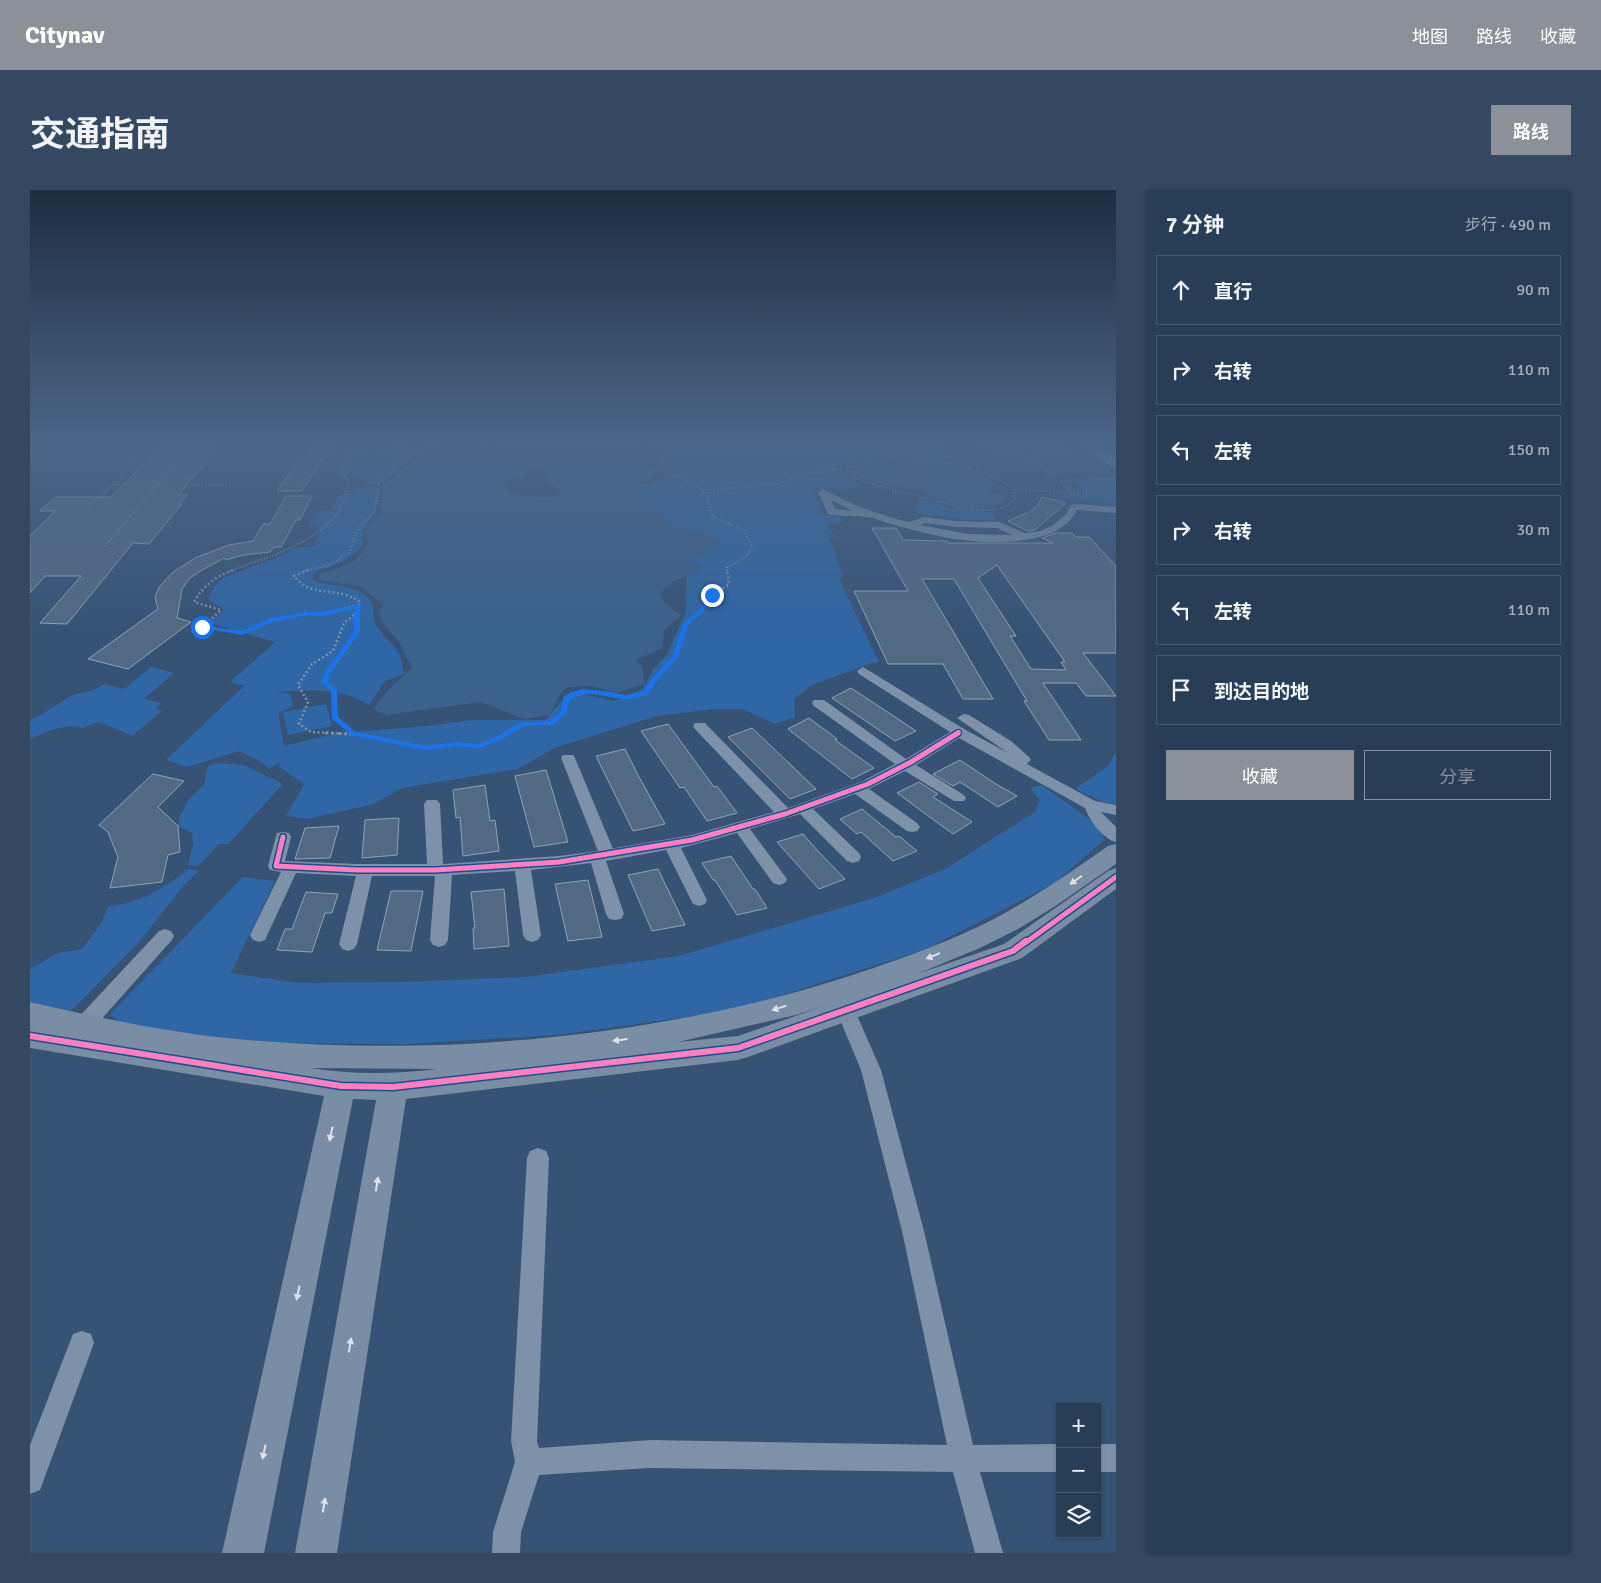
<!DOCTYPE html>
<html lang="zh">
<meta charset="utf-8">
<style>
:root{--surface:#283e57;--page:#344961;--text:#f1f3f6;--muted:#a5aeba;--line:#44576d;--accent:#8c9099}
body{margin:0;font-family:Signika,"Noto Sans SC",sans-serif;background:var(--page);color:var(--text)}
.controls{position:absolute;right:15px;bottom:15px;display:grid;overflow:hidden;border-radius:0px;box-shadow:0 1px 4px #0004}
.controls button{width:45px;height:45px;display:grid;place-items:center;padding:0;border:0;border-bottom:1px solid var(--line);background:var(--surface);color:var(--text);font:25px sans-serif}
.stop{position:absolute;width:15px;height:15px;margin:-11px;border:4px solid #1a73e8;border-radius:50%;background:#fff}
.stop.end{background:#1a73e8;border-color:#fff;box-shadow:0 1px 5px #0008}
.list{margin:0;padding:0;list-style:none}
h2{display:flex;justify-content:space-between;align-items:center;height:65px;margin:0;padding:0 20px;font-size:21px}
h2 small{font-size:16px;font-weight:400;color:var(--muted)}
.list li{display:grid;grid-template-columns:32px 1fr auto;gap:15px;align-items:center;box-sizing:border-box;height:70px;margin:0 10px 10px;padding:0 10px;border:1px solid var(--line);border-radius:0px}
.list b{display:block;font-size:19px;white-space:nowrap}
.list em{font-size:16px;font-style:normal;color:var(--muted)}
.actions{display:flex;gap:10px;padding:15px 20px}
.actions a{flex:1;padding:11px 0;border:1px solid var(--accent);border-radius:0px;text-align:center;font-size:18px;color:var(--accent)}
.actions .main{background:var(--accent);color:#fff}
.icon{flex:none;width:28px;height:28px;fill:none;stroke:currentColor;stroke-width:2;stroke-linecap:round;stroke-linejoin:round}
.map{position:relative;flex:none;width:1086px;height:1363px;overflow:hidden;border-radius:0px}
header{display:flex;align-items:center;gap:30px;box-sizing:border-box;height:70px;padding:0 25px;background:var(--accent);color:#fff}
header strong{font-size:24px}
nav{display:flex;gap:28px;margin-inline-start:auto;font-size:18px}
.intro{display:flex;align-items:center;justify-content:space-between;box-sizing:border-box;height:120px;padding:0 30px}
h1{margin:0;font-size:35px}
.button{padding:12px 22px;border-radius:0px;background:var(--accent);color:#fff;font-size:18px;font-weight:700}
main{display:flex;gap:30px;padding:0 30px}
aside{flex:1;background:var(--surface);border-radius:0px;box-shadow:0 1px 4px #0004}
.map>svg:first-child{display:block}
</style>
<header>
<strong>Citynav</strong>
<nav><a>地图</a><a>路线</a><a>收藏</a></nav>
</header>
<div class="intro"><h1>交通指南</h1><a class="button">路线</a></div>
<main>
<div class="map">
<svg width="1086" height="1363" viewBox="0 0 1086 1363">
<rect width="100%" height="100%" fill="#365274"/>
<g fill="#2f66a5">
<polygon points="398,254 400,260 383,266 349,295 335,294 332,286 307,284 308,277 317,260 346,262 370,255 377,259 383,257 389,260"/>
<path d="M624 254H914L912 263 918 269C894 267 819 262 803 281 810 287 823 289 829 296L813 303 804 298H783L793 324 811 328 812 332 797 334 805 347 800 350 812 384 810 391 849 472 842 473 782 495 764 509 765 527 745 534 712 519H684L627 526 524 558 488 579 372 598 344 614 277 629 256 626 274 594 249 577 250 572 239 579 230 571 209 561 157 577 136 570 214 496 200 492 245 452 179 433 194 420 178 409 184 396 194 387 254 365 262 358 283 357 291 340H287L288 337 278 336 286 322 301 320 306 307 331 297 351 298 347 321 333 340V355C320 370 305 376 286 381L282 390C298 396 319 394 334 404 348 414 340 426 348 438 354 448 366 455 370 466 372 472 372 478 375 484L355 491 339 515C312 497 278 500 247 502L260 504 263 516 248 524 254 556 308 543 398 536 441 530H515L541 501 583 511 613 499 624 478 637 465 655 424 657 385 670 380 664 368 682 346 643 338 632 325 610 311 607 292 617 294 641 285 642 277 633 269Z"/>
<polygon points="924,254 1015,254 1023,256 1020,254 1042,254 1032,255 1041,260 994,260 1029,284 1017,285 1008,276 957,258"/>
<polygon points="1086,288 1086,303 1054,301 1045,292"/>
<polygon points="1031,303 1086,306 1086,313 1033,308"/>
<polygon points="893,309 922,319 962,322 966,330 935,330 887,323 885,314"/>
<polygon points="121,477 144,483 114,509 131,513 126,518 132,521 102,546 69,532 53,538 41,536 21,540 0,549 0,531 43,505 62,501 74,494 94,499"/>
<polygon points="296,514 302,536 258,545 253,522"/>
<polygon points="1086,562 1086,614 1074,612 1045,599 1079,575"/>
<polygon points="188,573 214,575 253,594 198,654 189,654 168,676 158,675 163,654 162,643 148,636 150,626 159,609 174,594 178,576"/>
<polygon points="1012,595 1070,637 1074,650 1025,693 894,760 702,821 527,845 376,854 233,853 181,846 134,844 92,834 80,824 213,687 245,691 201,783 268,793 370,792 495,787 649,766 844,708 915,679 1005,622 1010,610 1000,598"/>
<path d="M159 679 169 681 154 695 109 752 40 822 0 812V779L28 763 52 759 71 734 78 716C109 714 134 698 159 679Z"/>
</g>
<g fill="#3b618d" fill-rule="evenodd">
<path d="M468 254H611L618 264 606 268 623 277 625 283 607 292 610 311 632 325 643 338 682 346 688 355 664 368 670 380 642 392 630 403 635 413 651 425 634 440 633 458 606 470 612 477 615 494 587 503 562 496 538 497 530 504 520 525 494 529 451 512 356 525 343 519 359 499 382 478 369 452 351 431 349 423 353 415 330 396 288 390 289 384C312 377 330 375 338 351L334 341 350 320 353 295C375 280 387 260 417 258 434 257 450 260 468 254ZM506 276C515 279 519 283 518 292L528 297 531 302 528 306C513 310 486 306 474 298 478 284 496 290 501 277Z"/>
<path d="M852 277C863 278 873 282 886 282 900 281 914 275 929 277 939 278 952 285 962 289L954 291 962 295 960 298 962 303 975 302 976 308C963 323 926 319 910 311 903 307 896 303 889 301 872 296 853 294 835 291L831 286 830 281Z"/>
</g>
<g fill="#526984" stroke="#92a2b6" fill-rule="evenodd">
<polygon points="133,254 186,254 176,266 181,266 148,305 157,305 149,314 152,314 119,354 103,353 37,434 10,433 51,386 15,386 0,403 0,346 25,321 10,321 26,307 81,307"/>
<polygon points="286,254 301,254 300,256 303,256 294,271 291,271 272,301 247,301 270,267 278,267"/>
<polygon points="256,306 282,306 270,330 266,330 251,357 244,357 240,362 213,365 196,370 194,368 169,382 160,388 152,399 147,428 161,432 98,479 58,469 128,419 125,408 129,397 143,382 167,367 199,355 223,351 233,334 240,334"/>
<polygon points="1012,307 1036,313 1005,340 997,341 978,331 999,322 1007,316"/>
<path d="M842 338H866L873 350 917 351 918 353H1023L1012 348 1025 343H1042L1046 347H1059L1086 376V463H1053L1086 506H1056L1046 493H1013L1051 550H1019L994 511H997L924 389H892L963 509H933L913 474H858L824 401H878ZM967 375 1035 472H1031L1036 480 1001 479 980 446H986L948 388Z"/>
<polygon points="821,498 856,521 886,541 865,551 802,508"/>
<polygon points="779,528 807,549 805,550 844,578 822,589 758,539"/>
<polygon points="638,534 684,597 687,596 707,623 677,631 654,597 650,598 611,541"/>
<polygon points="722,538 742,557 786,599 760,609 698,547"/>
<polygon points="595,559 608,585 635,634 603,641 566,566"/>
<polygon points="930,570 966,594 987,606 968,617 930,592 923,596 903,584"/>
<polygon points="516,580 538,652 504,657 485,586"/>
<polygon points="123,584 154,591 128,617 148,636 150,662 138,665 132,692 80,698 88,667 78,642 69,635"/>
<polygon points="889,592 908,604 903,607 942,632 923,644 867,603"/>
<polygon points="455,595 460,631 465,630 469,661 433,666 430,627 426,628 423,600"/>
<polygon points="832,619 866,647 869,646 887,661 863,671 831,642 827,644 810,629"/>
<polygon points="369,628 367,665 332,668 335,630"/>
<polygon points="309,636 300,668 265,669 275,638"/>
<polygon points="773,644 787,660 815,689 789,699 747,652"/>
<polygon points="701,666 723,699 725,699 737,718 707,725 685,690 683,690 672,673"/>
<polygon points="628,679 655,735 622,741 598,685"/>
<polygon points="558,690 572,747 538,751 525,694"/>
<polygon points="474,699 479,756 444,759 443,738 445,738 441,702"/>
<polygon points="361,701 393,701 381,761 347,760"/>
<polygon points="276,702 308,704 302,723 295,723 282,762 247,760 255,739 262,739"/>
</g>
<g fill="none" stroke-linecap="round" stroke-linejoin="round">
<g stroke="#7d92a8" stroke-width="2" stroke-dasharray="1 2" stroke-linecap="butt">
<polyline points="42,254 35,263 104,267 91,287 56,319"/>
<path d="M619 254C626 264 632 274 642 282 666 300 675 290 682 326L714 340 722 356C718 368 708 372 697 377V381"/>
<polyline points="150,262 158,254"/>
<polyline points="74,265 85,254"/>
<path d="M855 268C901 267 945 274 984 299L985 310 975 317 964 320H940L835 292 825 288 817 278 834 271Z"/>
<polygon points="124,293 129,294 125,297 119,296"/>
<polyline points="126,293 150,267"/>
<polyline points="129,294 137,295"/>
<polyline points="83,295 119,295"/>
<polyline points="157,295 201,295"/>
<polyline points="984,299 1086,305"/>
<polyline points="675,300 748,294 770,285 817,278"/>
<polyline points="1042,302 1030,291 1086,288"/>
<polyline points="75,356 125,297"/>
<path d="M200 381C234 368 298 351 313 313 316 306 316 297 317 290L311 283 322 258 356 259 367 254 382 261"/>
<polyline points="275,381 299,375 319,363 326,343 345,320 349,293 367,275 369,268 393,258 462,254"/>
</g>
<g stroke="#7d92a8" stroke-width="2.5" stroke-dasharray="2 2.5" stroke-linecap="butt">
<path d="M203 380C185 387 173 396 164 412L191 420 172 437 212 443 241 430 278 423 293 424 330 415"/>
<path d="M278 380 264 386C281 409 306 395 330 412 328 421 329 438 326 443 318 461 302 473 294 493L304 500V528L324 544"/>
<polyline points="321,544 281,542 269,534 278,512 268,495 282,474 303,461 314,433 327,423"/>
<path d="M476 544 492 534 522 533 533 522 537 508C563 497 571 507 596 507 603 507 610 504 616 503L624 490 646 467 656 434 671 421 683 405 699 394 697 380"/>
</g>
<g stroke="#7d92a8" stroke-width="3" stroke-dasharray="2.5 4" stroke-linecap="butt">
<polyline points="295,543 323,544"/>
<polyline points="322,543 395,558 426,554 449,556 478,543"/>
</g>
<g fill="#7d92a8" fill-rule="evenodd">
<path d="M793 299 827 316 866 329 879 332 894 327 926 331 969 332 995 343 1010 341 1022 336 1036 324 1041 315 1044 314 1086 317V323L1047 320C1028 360 949 354 913 347 895 343 879 339 861 334 855 333 849 329 843 328 829 325 812 327 798 324L788 302ZM801 310 823 321 805 319ZM895 333 926 337 967 338 982 345 939 344 890 335Z"/>
<path d="M833 477 934 539 978 563 927 528 934 524 939 525 981 551 999 567 1001 570 997 574 1065 611 1086 615V625L1071 622 1086 637V652C1073 649 1059 630 1055 618L929 548 886 575 934 605 936 608 934 611H924L875 581 839 599 887 633 890 637 887 641 882 642 877 641 825 604 783 619 829 663 831 667 829 671 823 673 817 671 770 624 720 639 757 689 755 693 749 695 743 693 707 643 651 658 677 710 675 714 669 716 663 714 636 660 576 671 594 724 591 729 585 730 579 729 576 724 561 673 501 680 511 745 508 750 502 752 496 750 493 745 485 681 422 685 418 750 415 755 409 757 403 755 400 750 405 686H342L327 754 324 759 318 761 312 759 309 754 326 686 266 683 235 750 229 752 223 750 220 745 251 682 240 680 238 676 247 643 253 642 259 643 261 647 255 671 327 674H397L394 614 397 610H407L410 614 413 674 529 666 568 661 531 568 533 565H543L545 568 583 659 585 658 662 645 744 622 665 539 663 536 665 533H675L758 618 833 591 865 574 784 516 782 513 784 510H794L876 569 920 542 829 484 827 481Z"/>
<polygon points="135,739 141,741 144,746 141,751 60,842 53,844 46,842 43,836 46,830 129,741"/>
<polygon points="815,812 822,814 851,880 894,1041 943,1255 1030,1254 1030,1282 950,1282 973,1363 945,1363 923,1282 620,1278 509,1285 491,1342 490,1363 462,1363 463,1342 485,1272 481,1251 497,968 500,961 508,958 516,961 519,968 507,1251 509,1258 620,1250 917,1255 872,1041 831,880 806,820 808,814"/>
<polygon points="52,1141 61,1144 64,1153 10,1300 0,1304 0,1255 43,1144"/>
<rect x="1067" y="1254" width="19" height="28"/>
</g>
<g fill="#798da4" fill-rule="evenodd">
<polygon points="1050,254 1063,254 1086,268 1086,278 1082,277"/>
<path d="M1086 654V674L1024 717 988 739 950 758 887 784 974 754 1078 681 1086 678V699L992 768 718 867 708 870 376 909 307 1363H265L346 910 323 909 234 1363H192L294 906 0 858V812C62 826 125 840 188 847 389 869 614 850 807 790 856 774 907 757 954 734 998 712 1038 684 1078 656ZM794 816 708 846 648 852 766 825ZM281 878 407 879C364 884 324 885 281 878Z"/>
</g>
<g stroke="#1b4f8f" stroke-width="6">
<polyline id="cycleway-far2" points="926,544 929,542"/>
</g>
<g stroke="#1b4f8f" stroke-width="8">
<g id="cycleway-far1">
<polyline points="253,647 246,676 327,680 405,680 529,672 662,650 755,624 838,594 881,572 928,543"/>
<polyline points="995,753 1086,687"/>
</g>
</g>
<g stroke="#1b4f8f" stroke-width="9">
<polyline id="cycleway" points="0,846 311,896 363,897 708,858 983,761 996,751"/>
</g>
<use href="#cycleway-far2" stroke="#ff80c0" stroke-width="4"/>
<use href="#cycleway-far1" stroke="#ff80c0" stroke-width="5"/>
<use href="#cycleway" stroke="#ff80c0" stroke-width="6"/>
</g>
<defs><path id="oneway-solid" d="M-6-.8H1V-3.2L6.5 0L1 3.2V.8H-6Z" transform="scale(1.25)"/></defs>
<g fill="#dee2e8">
<use href="#oneway-solid" transform="translate(1046 690) rotate(145)"/>
<use href="#oneway-solid" transform="translate(903 766) rotate(158)"/>
<use href="#oneway-solid" transform="translate(749 818) rotate(163)"/>
<use href="#oneway-solid" transform="translate(590 850) rotate(173)"/>
<use href="#oneway-solid" transform="translate(301 944) rotate(102)"/>
<use href="#oneway-solid" transform="translate(347 994) rotate(-81)"/>
<use href="#oneway-solid" transform="translate(268 1103) rotate(102)"/>
<use href="#oneway-solid" transform="translate(320 1155) rotate(-81)"/>
<use href="#oneway-solid" transform="translate(234 1262) rotate(102)"/>
<use href="#oneway-solid" transform="translate(294 1315) rotate(-81)"/>
</g>
<linearGradient id="sky" x2="0" y2="1"><stop stop-color="#1e2d40"/><stop offset="0.57" stop-color="#4c6688"/><stop offset="1" stop-color="#4c6688" stop-opacity="0"/></linearGradient>
<rect width="1086" height="444" fill="url(#sky)"/>
<path fill="#1a73e8" d="M681 403 685 405 673 422 658 435 649 466 627 491 618 504C611 506 602 510 594 509 573 507 561 499 540 509L537 522 524 534 494 536 471 550 449 558 426 556 395 560 321 545 302 529 301 500 291 493 296 480 324 442V423L326 418 293 426 278 425 242 432 212 445 169 437 172 436 212 441 241 428 278 422H293L332 414 330 423V442L302 480 298 492 307 500 308 527 326 542 395 556 426 552 449 554 466 547 490 533 520 531 530 522 534 506 551 499 575 501 596 505 613 502 622 489 643 466 653 434 669 420Z"/>
</svg>
<div class="controls">
<button>+</button>
<button>−</button>
<button><svg class="icon" aria-label="layers" viewBox="0 0 24 24"><path d="M12 4l9 5-9 5-9-5zM3 14l9 5 9-5"/></svg></button>
</div>
<div class="stop" style="left:172px;top:437px"></div>
<div class="stop end" style="left:682px;top:405px"></div>
</div>
<aside>
<h2>7 分钟<small>步行 · 490 m</small></h2>
<ul class="list">
<li><svg class="icon" aria-label="ahead" viewBox="0 0 24 24"><path d="M12 20V5M6 11l6-6 6 6"/></svg><div><b>直行</b></div><em>90 m</em></li>
<li><svg class="icon" aria-label="right" viewBox="0 0 24 24"><path d="M7 20v-9h11M14 6l5 5-5 5"/></svg><div><b>右转</b></div><em>110 m</em></li>
<li><svg class="icon" aria-label="left" viewBox="0 0 24 24"><path d="M17 20v-9H6M10 6l-5 5 5 5"/></svg><div><b>左转</b></div><em>150 m</em></li>
<li><svg class="icon" aria-label="right" viewBox="0 0 24 24"><path d="M7 20v-9h11M14 6l5 5-5 5"/></svg><div><b>右转</b></div><em>30 m</em></li>
<li><svg class="icon" aria-label="left" viewBox="0 0 24 24"><path d="M17 20v-9H6M10 6l-5 5 5 5"/></svg><div><b>左转</b></div><em>110 m</em></li>
<li><svg class="icon" aria-label="arrive" viewBox="0 0 24 24"><path d="M6 21V4h12l-3 4 3 4H6"/></svg><div><b>到达目的地</b></div></li>
</ul>
<div class="actions"><a class="main">收藏</a><a>分享</a></div>
</aside>
</main>
